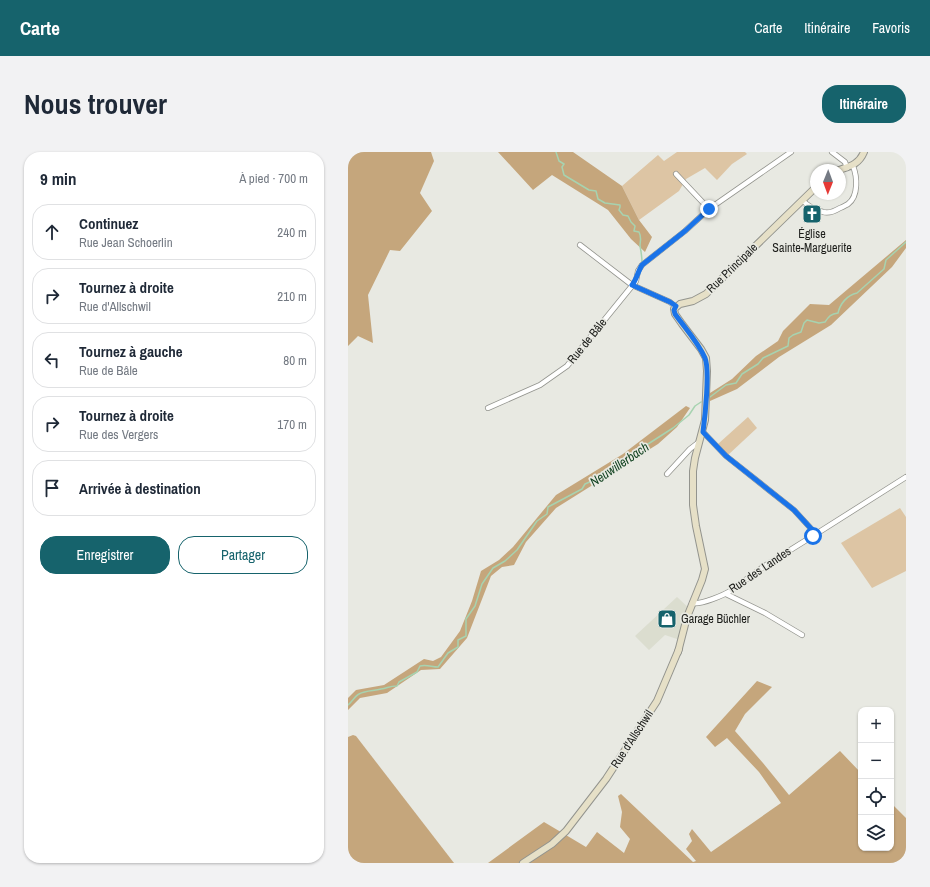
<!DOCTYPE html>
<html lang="fr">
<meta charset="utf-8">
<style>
:root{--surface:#fff;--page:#f2f2f3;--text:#1f2937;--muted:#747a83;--line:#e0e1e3;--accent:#16636c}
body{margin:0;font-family:"Archivo Narrow",sans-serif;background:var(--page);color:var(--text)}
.controls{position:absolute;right:12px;bottom:12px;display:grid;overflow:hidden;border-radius:8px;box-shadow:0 1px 3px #0004}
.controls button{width:36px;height:36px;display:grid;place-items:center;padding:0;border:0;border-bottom:1px solid var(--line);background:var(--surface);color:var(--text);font:20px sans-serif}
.compass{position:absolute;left:462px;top:12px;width:36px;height:36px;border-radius:50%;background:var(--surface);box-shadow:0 1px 3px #0004;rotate:181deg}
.stop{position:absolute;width:12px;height:12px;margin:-9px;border:3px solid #1a73e8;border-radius:50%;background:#fff}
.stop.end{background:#1a73e8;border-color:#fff;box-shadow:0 1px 4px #0008}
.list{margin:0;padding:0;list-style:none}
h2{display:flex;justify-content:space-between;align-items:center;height:52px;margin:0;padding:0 16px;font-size:17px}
h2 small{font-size:13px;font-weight:400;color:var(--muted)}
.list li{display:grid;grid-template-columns:26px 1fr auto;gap:12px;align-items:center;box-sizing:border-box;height:56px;margin:0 8px 8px;padding:0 8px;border:1px solid var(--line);border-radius:16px}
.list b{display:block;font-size:15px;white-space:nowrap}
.list p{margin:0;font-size:13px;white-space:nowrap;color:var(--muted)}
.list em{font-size:13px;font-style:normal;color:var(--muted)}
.actions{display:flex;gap:8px;padding:12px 16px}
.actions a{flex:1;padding:9px 0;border:1px solid var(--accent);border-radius:16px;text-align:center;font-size:14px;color:var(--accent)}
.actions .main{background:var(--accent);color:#fff}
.icon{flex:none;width:22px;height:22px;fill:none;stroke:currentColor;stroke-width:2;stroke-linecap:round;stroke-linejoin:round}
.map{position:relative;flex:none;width:558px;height:711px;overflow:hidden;border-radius:16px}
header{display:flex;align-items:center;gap:24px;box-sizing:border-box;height:56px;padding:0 20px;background:var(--accent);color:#fff}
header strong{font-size:19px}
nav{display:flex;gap:22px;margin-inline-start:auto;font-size:14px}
.intro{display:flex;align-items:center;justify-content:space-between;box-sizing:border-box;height:96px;padding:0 24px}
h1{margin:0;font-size:28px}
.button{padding:10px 18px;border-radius:16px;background:var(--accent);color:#fff;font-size:14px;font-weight:700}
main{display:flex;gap:24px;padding:0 24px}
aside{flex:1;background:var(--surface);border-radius:16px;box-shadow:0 1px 3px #0004}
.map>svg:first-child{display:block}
</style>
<header>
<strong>Carte</strong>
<nav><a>Carte</a><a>Itinéraire</a><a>Favoris</a></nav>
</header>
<div class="intro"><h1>Nous trouver</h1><a class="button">Itinéraire</a></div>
<main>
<aside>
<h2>9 min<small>À pied · 700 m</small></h2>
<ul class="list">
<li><svg class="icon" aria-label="ahead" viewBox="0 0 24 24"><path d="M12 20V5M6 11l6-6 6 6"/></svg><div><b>Continuez</b><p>Rue Jean Schoerlin</p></div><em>240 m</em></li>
<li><svg class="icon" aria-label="right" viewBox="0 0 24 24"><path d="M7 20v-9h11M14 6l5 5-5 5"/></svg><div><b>Tournez à droite</b><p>Rue d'Allschwil</p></div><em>210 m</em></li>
<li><svg class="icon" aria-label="left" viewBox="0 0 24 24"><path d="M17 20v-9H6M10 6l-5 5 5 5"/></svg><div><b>Tournez à gauche</b><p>Rue de Bâle</p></div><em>80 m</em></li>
<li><svg class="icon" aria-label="right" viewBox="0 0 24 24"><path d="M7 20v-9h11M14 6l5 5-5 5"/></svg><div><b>Tournez à droite</b><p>Rue des Vergers</p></div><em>170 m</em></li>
<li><svg class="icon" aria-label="arrive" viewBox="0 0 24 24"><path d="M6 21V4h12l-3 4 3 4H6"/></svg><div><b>Arrivée à destination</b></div></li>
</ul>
<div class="actions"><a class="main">Enregistrer</a><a>Partager</a></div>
</aside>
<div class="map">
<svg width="558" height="711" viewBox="0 0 558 711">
<rect width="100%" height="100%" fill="#e8e9e2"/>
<polygon fill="#dbddcf" points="329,445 345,460 335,489 317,483 301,498 287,484"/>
<g fill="#ddc5a4">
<polygon points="329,0 397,0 399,2 384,12 369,28 357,16 338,27 331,39 291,68 274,34 310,3 316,9"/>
<polygon points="400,265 409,276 380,303 370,292"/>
<polygon points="552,356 558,365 558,419 524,436 493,391"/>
</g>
<g fill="#c5a67c">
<polygon points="0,0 83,0 86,9 72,41 84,59 52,99 42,98 20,143 25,191 10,184 0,194"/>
<polygon points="150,0 225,0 274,34 291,68 304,85 297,100 283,87 260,58 204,23 185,38"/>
<polygon points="558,88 558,96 544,115 483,173 431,205 389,237 362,249 362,241 384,227 408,204 430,189 435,179 462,152 481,153"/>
<polygon points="338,254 342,256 329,275 310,292 208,356 178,390 166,413 154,415 143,424 119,486 92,517 73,518 39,541 12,546 0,558 0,546 8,538 36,533 76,507 85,509 93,505 112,479 124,449 133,419 151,408 165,395 208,343 275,302"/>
<polygon points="409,529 424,535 397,562 387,579 415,611 441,643 492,599 513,621 513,696 543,696 543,651 558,666 558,711 140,711 196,670 238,695 249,680 276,701 282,687 272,675 274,660 270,644 273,642 345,710 348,709 338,697 344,689 341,682 344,677 363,700 433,651 411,620 379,586 367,595 358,585"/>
<polygon points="5,583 8,584 106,711 0,711 0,585"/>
</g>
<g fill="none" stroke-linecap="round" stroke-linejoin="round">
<g stroke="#a7d3b0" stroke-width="1.5">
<path d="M208 0 211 9 216 12 214 15 216 23 241 38 248 39 250 47 257 51 272 53V55L271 58 275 63 280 64 283 70 287 74 286 79 291 80C294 86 292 88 292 94 293 99 294 104 294 111"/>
<path d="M362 245 378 233 388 231 394 222 410 212 415 206 440 194 441 186 445 183 453 180 456 171 459 168 471 171 477 170C481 164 483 162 490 161 492 152 499 143 509 141L536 117 538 108 558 90"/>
<path d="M0 553C4 550 7 544 11 542 18 538 26 539 33 537 40 536 41 534 49 534L51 530 69 520 72 514C78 512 84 515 90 515L100 501 110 495V488L118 484V467L127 454 134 432 145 416 157 409 169 398 189 369 199 362 200 355 234 337 237 332 246 328 254 320 274 312 285 304 291 301 300 292 325 276 341 263 347 254 353 250"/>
</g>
<g stroke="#93948e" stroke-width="6">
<g id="street">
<polyline points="484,0 497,10 499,16"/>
<polyline points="328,22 361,57"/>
<path d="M454 48C459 53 467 58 475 60 481 62 487 59 492 56 495 55 498 53 500 52 511 44 509 24 505 14"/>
<polyline points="232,93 284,133 322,150 328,155"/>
<polyline points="140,256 192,233 219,214 288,129 290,119 294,113 337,79 361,57 443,0"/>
<polyline points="355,280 378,304 446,358 468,382"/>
<polyline points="319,322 342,297 351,290"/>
<polyline points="378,442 417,461 454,483"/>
<path d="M344 451C353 453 376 443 384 438L415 415 468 382 558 325"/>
</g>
</g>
<g stroke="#93948e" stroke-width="8">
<g id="secondary">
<path d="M491 18C503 14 511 12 516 0"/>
<polyline points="330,500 339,465 354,428 357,417 348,374 345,353 345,319 347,306 357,268 359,219 358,206 353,197 334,172 327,162 326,157 332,152 345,149 358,142 468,35"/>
<polyline points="175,711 204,692 218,679 258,627 309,549 331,497"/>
</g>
</g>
<use href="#street" stroke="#fff" stroke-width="4.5"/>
<use href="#secondary" stroke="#e6e0c7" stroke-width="6"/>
</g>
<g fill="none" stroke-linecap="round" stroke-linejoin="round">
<path stroke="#1a73e8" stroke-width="5" d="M361 57 337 79 294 113C290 119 289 127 284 133L322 150 328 154 326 158 327 162C337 176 350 190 357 206 362 218 357 265 355 280L378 304 446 358 468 382 465 384"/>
</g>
<defs>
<g id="church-square" transform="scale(1)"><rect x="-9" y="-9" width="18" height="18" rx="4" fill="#16636c" stroke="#e8e9e2"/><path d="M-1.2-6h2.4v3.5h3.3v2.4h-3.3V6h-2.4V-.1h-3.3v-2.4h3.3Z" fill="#fff"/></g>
<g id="shop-square" transform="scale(1)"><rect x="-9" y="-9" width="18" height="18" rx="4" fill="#16636c" stroke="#e8e9e2"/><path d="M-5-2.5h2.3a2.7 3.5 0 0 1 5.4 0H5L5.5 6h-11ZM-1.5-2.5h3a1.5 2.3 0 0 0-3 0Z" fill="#fff"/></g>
</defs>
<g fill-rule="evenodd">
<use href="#church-square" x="464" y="62"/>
<use href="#shop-square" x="319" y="467"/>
</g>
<g text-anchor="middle" stroke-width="3.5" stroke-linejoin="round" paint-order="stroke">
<g font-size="12" fill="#1c1d1a" stroke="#e8e9e2">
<text x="464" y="86">Église<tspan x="464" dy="14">Sainte-Marguerite</tspan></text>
<text x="333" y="471" text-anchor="start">Garage Büchler</text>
</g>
<g font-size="12" fill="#1c1d1a" stroke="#e8e9e2">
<text transform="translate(384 116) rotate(-44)" y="4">Rue Principale</text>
<text transform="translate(239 189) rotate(-51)" y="4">Rue de Bâle</text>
<text transform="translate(412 418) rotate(-34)" y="4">Rue des Landes</text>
<text transform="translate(284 587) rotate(-57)" y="4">Rue d'Allschwil</text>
</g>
<g font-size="13" font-style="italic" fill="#124321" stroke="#e8e9e2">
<text transform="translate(271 312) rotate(-34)" y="5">Neuwillerbach</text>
</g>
</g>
</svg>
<div class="controls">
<button>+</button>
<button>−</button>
<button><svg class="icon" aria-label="locate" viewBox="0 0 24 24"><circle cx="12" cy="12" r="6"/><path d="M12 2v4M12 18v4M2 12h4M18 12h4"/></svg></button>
<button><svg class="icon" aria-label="layers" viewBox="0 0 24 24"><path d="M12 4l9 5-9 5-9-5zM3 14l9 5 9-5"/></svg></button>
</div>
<svg class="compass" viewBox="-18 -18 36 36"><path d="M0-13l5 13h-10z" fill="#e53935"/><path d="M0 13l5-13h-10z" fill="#747a83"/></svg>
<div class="stop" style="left:465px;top:384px"></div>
<div class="stop end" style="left:361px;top:57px"></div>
</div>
</main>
